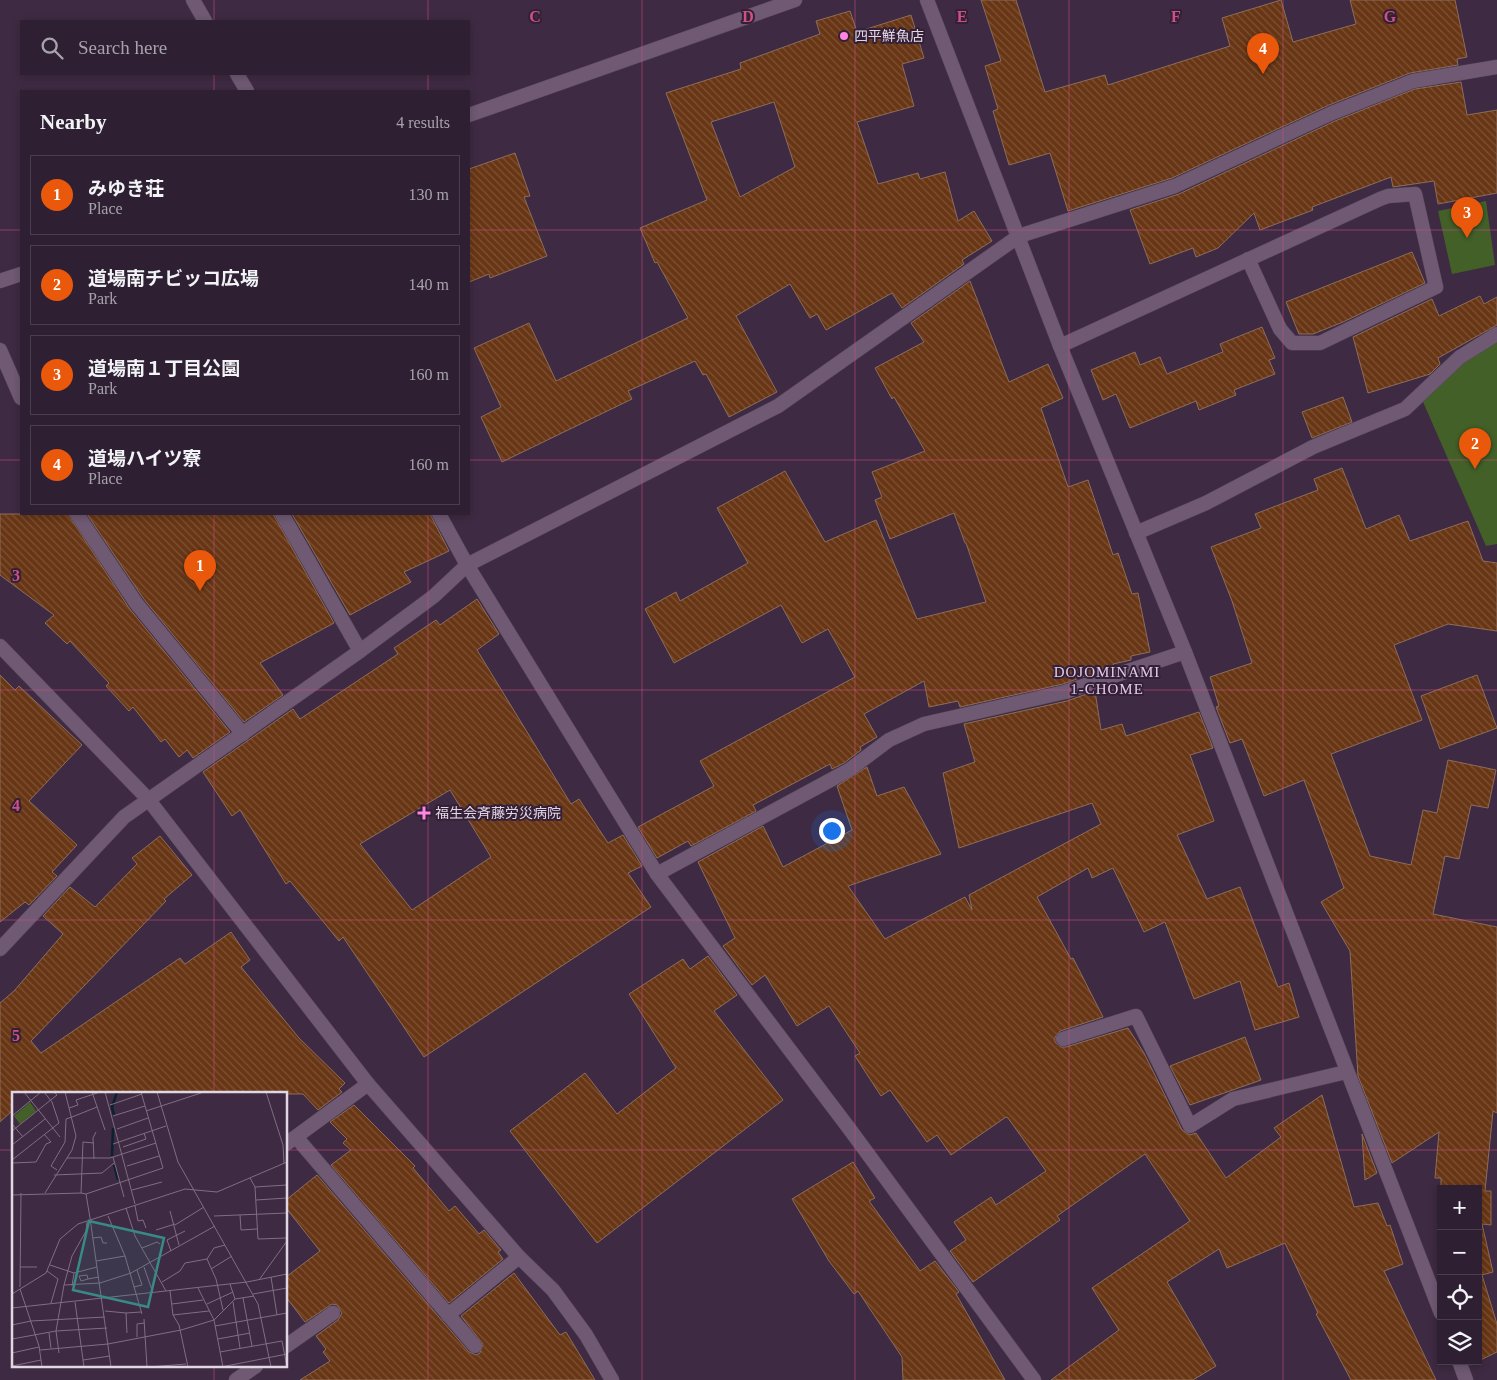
<!DOCTYPE html>
<meta charset="utf-8">
<style>
:root{--surface:#2e2032;--page:#3a2d3e;--text:#f1f3f6;--muted:#a7a3ac;--line:#493e4d;--accent:#ea580c}
body{margin:0;font-family:"Times New Roman","Noto Sans JP",serif;background:var(--page);color:var(--text)}
.controls{position:absolute;right:15px;bottom:15px;display:grid;overflow:hidden;border-radius:0px;box-shadow:0 2px 8px #0003}
.controls button{width:45px;height:45px;display:grid;place-items:center;padding:0;border:0;border-bottom:1px solid var(--line);background:var(--surface);color:var(--text);font:25px sans-serif}
.you{position:absolute;left:831px;top:830px;width:18px;height:18px;margin:-12px;border:4px solid #fff;border-radius:50%;background:#1a73e8;box-shadow:0 0 0 8px #1a73e833}
.badge{display:grid;place-items:center;width:32px;height:32px;border-radius:50%;background:var(--accent);color:#fff;font-size:16px;font-weight:700}
.pin{position:absolute;translate:-50% -41px;filter:drop-shadow(0 1px 2px #0008)}
.pin::after{content:'';position:absolute;top:26px;width:18px;height:15px;background:inherit;clip-path:polygon(0 0,100% 0,50% 100%)}
.list{margin:0;padding:0;list-style:none}
h2{display:flex;justify-content:space-between;align-items:center;height:65px;margin:0;padding:0 20px;font-size:21px}
h2 small{font-size:16px;font-weight:400;color:var(--muted)}
.list li{display:grid;grid-template-columns:32px 1fr auto;gap:15px;align-items:center;box-sizing:border-box;height:80px;margin:0 10px 10px;padding:0 10px;border:1px solid var(--line);border-radius:0px}
.list b{display:block;font-size:19px;white-space:nowrap}
.list p{margin:0;font-size:16px;white-space:nowrap;color:var(--muted)}
.list em{font-size:16px;font-style:normal;color:var(--muted)}
.icon{flex:none;width:28px;height:28px;fill:none;stroke:currentColor;stroke-width:2;stroke-linecap:round;stroke-linejoin:round}
.map{position:relative;flex:none;width:1497px;height:1380px;overflow:hidden}
.search{position:absolute;background:var(--surface);box-shadow:0 2px 8px #0003;left:20px;top:20px;width:450px;height:55px;display:flex;align-items:center;gap:12px;box-sizing:border-box;padding:0 18px;border-radius:0px;color:var(--muted);font-size:19px}
.panel{position:absolute;background:var(--surface);box-shadow:0 2px 8px #0003;left:20px;top:90px;width:450px;height:425px;border-radius:0px}
.map>svg:first-child{display:block}
</style>
<div class="map">
<svg width="1497" height="1380" viewBox="0 0 1497 1380">
<defs>
<pattern id="building-back-hatch" width="6" height="6" patternUnits="userSpaceOnUse" patternTransform="scale(1.25)"><rect width="6" height="6" fill="#683614"/><path d="M-1 5l2 2M0 0l6 6M5-1l2 2" fill="none" stroke="#7d5236"/></pattern>
</defs>
<rect width="100%" height="100%" fill="#3e2a42"/>
<g fill="#436028">
<polygon points="1486,201 1495,265 1452,274 1438,211"/>
<polygon points="1497,336 1497,544 1486,546 1420,395"/>
</g>
<g fill="url(#building-back-hatch)" stroke="#8d6d5a" fill-rule="evenodd">
<polygon points="981,0 1016,0 1045,92 1105,75 1108,85 1230,46 1222,18 1281,0 1293,42 1356,24 1350,0 1455,0 1467,57 1457,59 1458,65 1410,73 1329,105 1172,178 1068,211 1050,153 1009,165 993,111 998,109 985,66 1001,61"/>
<path d="M850 11 857 32 911 15 924 58 902 64 914 106 857 122 878 184 918 173 920 179 945 172 958 221 974 211 992 241 962 260 964 264 902 308 892 293 826 330 817 314 810 318 790 284 736 316 777 392 729 417 706 374 703 375 695 361 628 391 632 399 502 462 481 417 501 407 474 348 529 323 556 381 688 318 657 262 655 263 640 228 707 200 666 93 741 69 740 63 820 34 816 21ZM774 102 795 167 740 197 711 122Z"/>
<polygon points="1461,82 1467,115 1497,110 1497,193 1438,204 1434,181 1393,187 1391,177 1312,207 1313,210 1260,230 1254,213 1218,248 1196,257 1193,248 1150,264 1130,210 1179,194 1335,121 1415,89"/>
<polygon points="515,153 530,196 524,197 547,256 490,278 489,274 469,282 469,169"/>
<polygon points="1412,252 1425,283 1343,322 1313,334 1299,334 1286,302"/>
<polygon points="970,281 1009,382 1048,364 1063,398 1041,408 1068,487 1088,480 1113,555 1118,553 1132,594 1138,593 1150,652 1131,656 1131,660 1113,664 1114,667 1093,671 1093,673 1063,684 960,707 958,701 929,707 924,681 864,714 877,737 860,747 861,750 844,763 832,769 830,764 753,805 756,811 691,846 688,841 657,858 638,827 714,786 700,761 855,677 828,629 802,643 781,605 674,663 645,609 676,592 680,601 748,563 717,508 785,471 825,542 876,520 917,619 986,602 966,543 965,543 954,513 890,539 875,500 882,497 872,472 925,451 894,397 892,399 875,368 924,342 911,323"/>
<polygon points="1480,296 1484,304 1497,297 1497,325 1438,358 1440,364 1430,374 1368,393 1353,337 1432,299 1439,316"/>
<polygon points="1262,327 1275,358 1269,360 1275,374 1234,390 1236,395 1199,410 1196,401 1130,428 1116,394 1103,400 1091,370 1135,352 1140,365 1160,357 1167,374 1223,352 1220,344"/>
<polygon points="1343,397 1352,422 1312,438 1302,412"/>
<polygon points="1342,468 1366,529 1399,515 1410,541 1468,521 1483,561 1497,563 1497,631 1448,624 1394,645 1422,720 1331,754 1370,856 1411,865 1423,810 1437,813 1448,760 1496,770 1488,808 1471,805 1459,859 1445,856 1433,914 1497,927 1497,1113 1493,1111 1485,1191 1491,1191 1491,1225 1482,1224 1493,1272 1482,1275 1497,1324 1497,1352 1470,1365 1468,1361 1478,1361 1478,1189 1441,1189 1441,1249 1441,1178 1435,1178 1439,1132 1392,1163 1358,1076 1350,951 1321,902 1344,888 1304,780 1264,796 1242,739 1230,743 1216,707 1219,706 1210,677 1252,663 1232,601 1211,547 1261,528 1255,514 1318,490 1314,479"/>
<polygon points="0,514 68,514 129,608 230,732 193,758 187,750 179,757 165,739 161,742 133,707 129,711 106,686 109,683 70,641 67,644 45,623 54,615 0,575"/>
<polygon points="87,514 273,514 334,623 260,663 283,695 244,722 143,598"/>
<polygon points="292,514 430,514 449,551 404,572 411,582 350,615"/>
<path d="M477 599 499 634 477 650 571 804 579 799 608 843 623 835 642 866 628 873 651 907 424 1057 343 937 339 941 290 881 286 884 240 810 232 816 203 772 293 709 300 719 398 654 394 648 436 620 440 625ZM450 790 491 857 412 910 360 844Z"/>
<polygon points="0,675 15,690 19,686 82,745 29,801 77,845 52,872 57,876 29,905 25,902 0,922"/>
<polygon points="1477,675 1497,728 1440,749 1421,696"/>
<polygon points="1095,691 1101,730 1122,724 1126,736 1199,712 1213,748 1190,755 1214,821 1177,835 1207,899 1240,887 1278,987 1289,983 1299,1017 1255,1030 1240,981 1194,999 1165,922 1144,932 1113,868 1092,878 1088,868 1037,897 1071,959 1073,958 1103,1017 1060,1031 1055,1037 1055,1042 1061,1047 1066,1047 1128,1028 1144,1053 1182,1130 1190,1135 1196,1133 1226,1178 1281,1137 1274,1128 1322,1095 1354,1207 1378,1203 1387,1226 1390,1225 1403,1264 1384,1271 1436,1380 1351,1380 1316,1314 1318,1313 1285,1243 1227,1268 1219,1249 1167,1282 1216,1366 1193,1380 1051,1380 1119,1330 1092,1288 1190,1221 1145,1154 1057,1216 1060,1220 973,1282 950,1251 966,1240 954,1222 991,1197 996,1205 1046,1171 1008,1118 1006,1117 951,1155 937,1135 927,1142 890,1090 881,1096 855,1056 860,1053 829,1006 797,1026 765,975 752,985 723,946 735,938 698,862 763,826 783,867 852,830 837,786 867,767 877,796 904,787 941,854 848,886 885,939 965,897 972,910 969,895 1101,824 1092,803 959,848 943,773 975,762 964,724 1067,701"/>
<polygon points="160,836 192,875 164,899 166,901 31,1041 41,1053 180,958 185,964 231,932 250,960 241,967 299,1038 345,1083 339,1089 342,1092 318,1110 303,1094 14,1094 14,1109 0,1122 0,1003 14,991 63,934 43,916 70,887 95,907 137,864 132,858"/>
<polygon points="708,956 737,995 714,1011 783,1100 597,1243 510,1131 585,1073 617,1114 676,1068 629,994 683,959 690,969"/>
<polygon points="1245,1037 1261,1080 1190,1105 1170,1066"/>
<polygon points="354,1105 415,1166 413,1168 449,1211 455,1206 479,1234 484,1230 501,1250 498,1252 503,1259 449,1303 331,1165 351,1150 343,1143 347,1139 330,1122"/>
<polygon points="1362,1134 1377,1173 1365,1180"/>
<polygon points="853,1162 875,1198 869,1201 920,1271 935,1261 959,1292 956,1294 1005,1380 903,1380 902,1357 858,1291 854,1294 829,1261 792,1199"/>
<polygon points="317,1175 469,1352 476,1355 480,1353 483,1344 461,1316 514,1273 560,1335 566,1332 595,1380 300,1380 330,1361 323,1352 326,1349 316,1336 338,1320 342,1313 337,1305 332,1304 305,1322 286,1297 286,1277 320,1251 286,1208 286,1200"/>
</g>
<g fill="none" stroke-linecap="round" stroke-linejoin="round">
<g stroke="#59495d" stroke-width="15">
<g id="minor">
<polyline points="193,0 205,21"/>
<polyline points="927,0 1060,346 1185,652 1441,1313"/>
<polyline points="237,74 247,91"/>
<polyline points="1060,346 1380,199 1388,196 1415,194 1436,287 1320,343 1292,343 1280,329 1248,259"/>
<polyline points="0,350 21,398"/>
<polyline points="77,514 136,603 243,734"/>
<polyline points="282,514 360,651"/>
<polyline points="439,514 467,565 657,874 851,1131 1034,1380"/>
<polyline points="1136,533 1206,503 1313,447 1405,409 1460,357 1497,334"/>
<polyline points="0,646 148,799 368,1084 519,1257 553,1290 586,1335 612,1380"/>
<polyline points="657,874 849,770 889,740 924,724 1065,692 1185,652"/>
<polyline points="0,949 124,817 360,651 434,596 467,565 778,406 1019,236 1175,186 1332,113 1413,81 1497,67"/>
<polyline points="1063,1039 1136,1016 1190,1126 1233,1099 1346,1072"/>
<polyline points="296,1137 475,1346"/>
<polyline points="286,1144 368,1084"/>
<polyline points="448,1315 519,1257"/>
<polyline points="286,1346 333,1313"/>
<polyline points="1459,1361 1466,1380"/>
<polyline points="236,1380 256,1366"/>
</g>
</g>
<g stroke="#59495d" stroke-width="15">
<g id="tertiary">
<polyline points="469,115 795,0"/>
<polyline points="0,281 21,274"/>
</g>
</g>
<use href="#minor" stroke="#6f5973" stroke-width="14"/>
<use href="#tertiary" stroke="#6f5973" stroke-width="14"/>
</g>
<path fill="none" stroke="#cc5184" stroke-width="1" stroke-opacity="0.55" d="M214 0V21M428 0V21M642 0V1380M855 0V1380M1069 0V1380M1283 0V1380M214 74V91M428 74V91M0 230H21M469 230H1497M0 460H21M469 460H1497M214 514V1094M428 514V1380M0 690H1497M0 920H1497M0 1150H14M286 1150H1497M214 1366V1380"/>
<g fill="#ff85df" stroke="#332037" stroke-width="2">
<circle cx="844" cy="36" r="5"/>
<path d="M421.5 805.5h5v5h5v5h-5v5h-5v-5h-5v-5h5z"/>
</g>
<g text-anchor="middle" stroke-width="4" stroke-linejoin="round" paint-order="stroke">
<g font-size="14" fill="#e2d5e4" stroke="#332037" text-anchor="start">
<text x="854" y="41">四平鮮魚店</text>
<text x="435" y="818">福生会斉藤労災病院</text>
</g>
<g font-size="15" letter-spacing="1" fill="#e4cae8" stroke="#332037">
<text x="1107" y="677">DOJOMINAMI<tspan x="1107" dy="17">1-CHOME</tspan></text>
</g>
</g>
<g transform="translate(12 1092)">
<rect width="275" height="275" fill="#3e2a42"/>
<path d="M18 10 24 19 8 32 2 24Z" fill="#436028"/>
<path fill="none" stroke="#092231" stroke-width="2.5" d="M102 23 100 15 105 0M100 64 101 36M102 73 106 88"/>
<path fill="none" stroke="#806e83" stroke-width="1" d="M12 0 48 45M80 0 93 38M93 0 123 112M145 0 166 70 246 212 259 275M254 0 271 53 272 71M98 13 130 2M57 16 66 13 64 8 88 0M134 19 192 0M0 24 29 0M101 24 133 14M60 25 85 15M0 32 11 45M105 37 136 26M0 39 45 3 42 0M82 51 71 50 69 101 74 102 78 126 99 275M101 52 154 34M0 53 33 27M111 55 134 47 132 41M101 65 112 105M55 66H98L144 51M82 67 81 46 84 40M0 68 47 31 40 10 32 0M0 71 24 70 34 52 39 50 32 42M115 74 147 64M45 78 39 74 53 50 54 27 60 25M42 83 90 81 102 71M238 86 243 95 246 147 275 146M243 95 275 93M120 98 150 90M33 101 60 58 64 44 53 0M74 102 151 76 129 0M0 103 69 101M244 108 275 106M123 114 126 129 131 128 134 136M114 116 123 144 154 199M158 119 167 153M228 123 229 138 245 137M96 124 113 164 130 222M202 124 275 121M163 133 192 115M144 138 163 132M81 146 89 145 91 151H95M130 156 145 150 148 152M159 159 155 148 173 139M84 169 113 164M38 173 62 181 60 194M8 175H25M132 175 141 201M199 177 220 164M35 179 46 187 39 211M62 181 85 175M259 185 265 223M76 187 75 183 67 184 69 189 76 187 87 185M247 188 275 149M150 190 168 179 173 171 195 167M218 192 223 207M52 193 88 191 119 181 203 134M8 195 9 101M122 195 130 193 125 178M186 196 202 228 211 275M8 197 27 254 30 275M158 199 161 223 167 233 176 275M0 202 34 181 48 147 66 132 173 97 205 100 275 70M241 202 275 196M231 206 240 254M63 210 72 275M221 210 228 256M160 212 191 208M195 212 221 200M0 216 235 190 275 182M211 218 204 187 195 167 202 156 213 153M93 219 114 221M161 223 197 219M132 227 135 275M0 233 19 229 93 225M203 234 275 221M37 241 39 256M115 241 114 221 129 220M125 245V232L132 231M0 247 44 239 95 236M206 247 238 241M28 258 96 252 169 238 202 228 223 207 242 204M208 260 270 249 275 275M0 261 27 255M47 261 44 239 52 193 60 164 74 139 75 130M71 268 98 264M0 274 29 268M137 275 174 272M209 275 275 262"/>
<path fill="#398986" fill-opacity="0.15" stroke="#398986" stroke-width="2.5" d="M77 129 152 146 136 215 61 198Z"/>
<rect width="275" height="275" fill="none" stroke="#e2d5e4" stroke-width="2.5"/>
</g>
<g font-size="16" text-anchor="middle" font-weight="bold" fill="#cc5184" stroke="#332037" stroke-width="4" stroke-linejoin="round" paint-order="stroke">
<text x="535" y="22">C</text>
<text x="748" y="22">D</text>
<text x="962" y="22">E</text>
<text x="1176" y="22">F</text>
<text x="1390" y="22">G</text>
<text x="16" y="581">3</text>
<text x="16" y="811">4</text>
<text x="16" y="1041">5</text>
</g>
</svg>
<div class="controls">
<button>+</button>
<button>−</button>
<button><svg class="icon" aria-label="locate" viewBox="0 0 24 24"><circle cx="12" cy="12" r="6"/><path d="M12 2v4M12 18v4M2 12h4M18 12h4"/></svg></button>
<button><svg class="icon" aria-label="layers" viewBox="0 0 24 24"><path d="M12 4l9 5-9 5-9-5zM3 14l9 5 9-5"/></svg></button>
</div>
<div class="you"></div>
<div class="pin badge" style="left:200px;top:591px">1</div>
<div class="pin badge" style="left:1475px;top:469px">2</div>
<div class="pin badge" style="left:1467px;top:238px">3</div>
<div class="pin badge" style="left:1263px;top:74px">4</div>
<div class="search"><svg class="icon" aria-label="search" viewBox="0 0 24 24"><circle cx="10" cy="10" r="6"/><path d="M15 15l6 6"/></svg>Search here</div>
<section class="panel">
<h2>Nearby<small>4 results</small></h2>
<ul class="list">
<li><span class="badge">1</span><div><b>みゆき荘</b><p>Place</p></div><em>130 m</em></li>
<li><span class="badge">2</span><div><b>道場南チビッコ広場</b><p>Park</p></div><em>140 m</em></li>
<li><span class="badge">3</span><div><b>道場南１丁目公園</b><p>Park</p></div><em>160 m</em></li>
<li><span class="badge">4</span><div><b>道場ハイツ寮</b><p>Place</p></div><em>160 m</em></li>
</ul>
</section>
</div>
